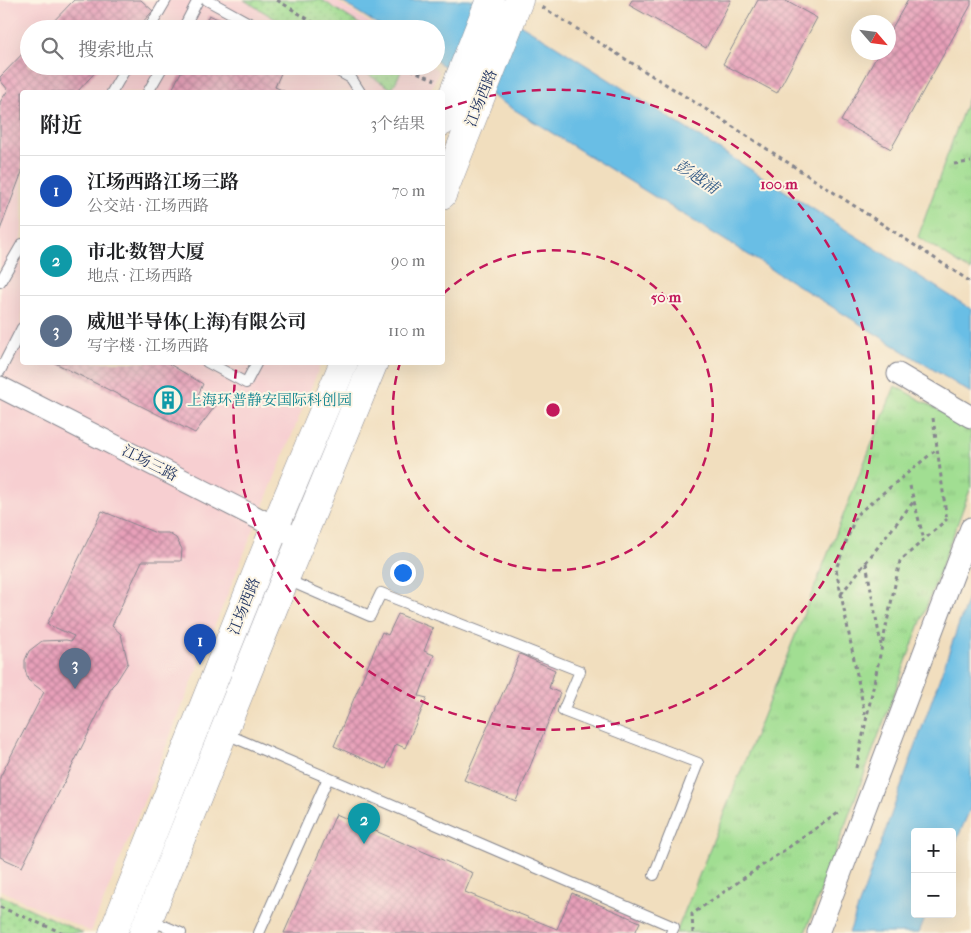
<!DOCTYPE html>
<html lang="zh">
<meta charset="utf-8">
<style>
:root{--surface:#fff;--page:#f2f2f2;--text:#202124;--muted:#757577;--line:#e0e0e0;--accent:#111827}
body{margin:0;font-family:"IM FELL French Canon","Noto Serif SC",serif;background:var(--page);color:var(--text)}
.controls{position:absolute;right:15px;bottom:15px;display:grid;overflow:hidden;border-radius:5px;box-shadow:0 5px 20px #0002}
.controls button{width:45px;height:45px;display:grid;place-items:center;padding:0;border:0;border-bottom:1px solid var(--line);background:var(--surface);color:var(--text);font:25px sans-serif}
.compass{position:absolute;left:851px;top:15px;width:45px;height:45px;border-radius:50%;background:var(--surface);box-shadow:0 5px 20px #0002;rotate:118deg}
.you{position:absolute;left:402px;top:572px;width:18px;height:18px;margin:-12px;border:4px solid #fff;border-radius:50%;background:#1a73e8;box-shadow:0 0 0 8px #1a73e833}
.badge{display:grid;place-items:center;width:32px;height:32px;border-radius:50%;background:var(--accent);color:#fff;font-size:16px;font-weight:700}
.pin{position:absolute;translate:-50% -41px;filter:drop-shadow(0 1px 2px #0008)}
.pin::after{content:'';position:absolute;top:26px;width:18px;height:15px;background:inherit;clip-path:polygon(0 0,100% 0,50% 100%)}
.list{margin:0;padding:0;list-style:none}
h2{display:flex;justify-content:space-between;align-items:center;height:65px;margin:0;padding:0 20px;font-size:21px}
h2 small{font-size:16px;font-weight:400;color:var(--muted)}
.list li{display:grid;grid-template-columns:32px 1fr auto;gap:15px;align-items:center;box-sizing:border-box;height:70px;padding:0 20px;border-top:1px solid var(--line)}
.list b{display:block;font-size:19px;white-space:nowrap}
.list p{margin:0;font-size:16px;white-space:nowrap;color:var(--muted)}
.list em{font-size:16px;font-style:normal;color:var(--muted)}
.icon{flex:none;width:28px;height:28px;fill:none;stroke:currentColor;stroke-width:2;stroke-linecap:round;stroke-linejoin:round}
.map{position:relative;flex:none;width:971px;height:933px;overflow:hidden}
.search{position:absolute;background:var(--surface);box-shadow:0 5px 20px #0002;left:20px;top:20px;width:425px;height:55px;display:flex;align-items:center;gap:12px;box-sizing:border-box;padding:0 18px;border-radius:28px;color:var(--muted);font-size:19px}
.panel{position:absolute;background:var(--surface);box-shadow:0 5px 20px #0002;left:20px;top:90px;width:425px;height:275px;border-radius:5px}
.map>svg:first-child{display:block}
</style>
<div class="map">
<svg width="971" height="933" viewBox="0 0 971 933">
<defs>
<pattern id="grass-tufts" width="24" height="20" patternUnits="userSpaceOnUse" patternTransform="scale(1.25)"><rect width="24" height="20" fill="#a1de92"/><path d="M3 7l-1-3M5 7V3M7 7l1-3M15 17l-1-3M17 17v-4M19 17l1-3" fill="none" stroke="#8abf80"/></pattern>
<pattern id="park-dots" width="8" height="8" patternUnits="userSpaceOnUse" patternTransform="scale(1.25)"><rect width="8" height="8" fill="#a1de92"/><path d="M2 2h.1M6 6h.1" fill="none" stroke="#8abf80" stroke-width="1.8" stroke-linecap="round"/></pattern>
<pattern id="building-cross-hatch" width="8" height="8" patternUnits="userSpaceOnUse" patternTransform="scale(1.25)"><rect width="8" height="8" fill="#e8a0b9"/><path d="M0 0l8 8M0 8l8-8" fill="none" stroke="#bb839a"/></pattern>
</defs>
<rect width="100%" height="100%" fill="#fcf5e5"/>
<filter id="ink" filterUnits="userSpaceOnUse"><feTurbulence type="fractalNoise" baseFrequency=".02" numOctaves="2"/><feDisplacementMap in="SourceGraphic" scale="10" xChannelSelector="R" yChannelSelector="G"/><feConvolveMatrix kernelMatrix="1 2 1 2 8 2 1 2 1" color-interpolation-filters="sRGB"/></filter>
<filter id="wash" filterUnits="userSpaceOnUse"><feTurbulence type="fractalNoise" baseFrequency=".0096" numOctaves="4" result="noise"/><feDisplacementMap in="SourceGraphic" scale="20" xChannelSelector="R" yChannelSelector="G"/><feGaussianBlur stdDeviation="1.12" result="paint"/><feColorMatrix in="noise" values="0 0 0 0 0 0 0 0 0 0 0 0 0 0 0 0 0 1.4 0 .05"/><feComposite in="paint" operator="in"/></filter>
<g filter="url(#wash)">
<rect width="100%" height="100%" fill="#f1debe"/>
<polygon fill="#f7cfd1" points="0,0 335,0 380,29 29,29 29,66 432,66 439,71 430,92 22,92 22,362 321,363 91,932 0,890"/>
<g fill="url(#grass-tufts)" stroke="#5e8678">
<polygon points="971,89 971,271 918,237"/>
<polygon points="895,386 971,428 971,487 805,933 676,933"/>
</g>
<g fill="url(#park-dots)" stroke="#5e8678">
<polygon points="244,0 322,0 367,29 292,29"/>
<polygon points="354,66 404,66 392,89"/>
<polygon points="0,895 83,933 0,933"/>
</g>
<g fill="#69bee5" stroke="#4276a2">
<polygon points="339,0 479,0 548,41 971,309 971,393 436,61 436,29 385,29"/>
<polygon points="971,590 971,807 952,851 952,832 915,832 915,914 927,914 919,933 849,933"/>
</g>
<g id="blocks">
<g fill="url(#building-cross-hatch)">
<polygon points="74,0 141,0 153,11 136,29 46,29"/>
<polygon points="632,0 731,0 706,48 629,5"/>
<polygon points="758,0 784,0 817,18 777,93 723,64"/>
<polygon points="908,0 971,0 971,5 891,149 841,121 879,52 888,52 888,35"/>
<polygon points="209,15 240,29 202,29"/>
<polygon points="29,47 29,66 101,66 77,92 22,92 22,172 0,230 0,102 8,90 0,80 0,77"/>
<polygon points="184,66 284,66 275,87 286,92 171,92"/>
<polygon points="53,362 166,362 203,384 198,395 216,405 195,433"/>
<polygon points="102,511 156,533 168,533 176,538 182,549 181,561 142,561 112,626 121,634 128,663 116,682 112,686 22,867 0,857 0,777 44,692 28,680 25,669 25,660 29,651 42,641 66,640 71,641 74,636 47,624"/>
<polygon points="398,614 433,628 424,651 434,655 419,696 427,698 405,748 396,744 386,769 334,746 382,632 388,635"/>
<polygon points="520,654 555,670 549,688 560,693 516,801 464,780"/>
<polygon points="336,814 473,873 465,892 557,929 572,893 640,922 635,933 284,933"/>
</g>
</g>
</g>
<g filter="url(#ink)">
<use href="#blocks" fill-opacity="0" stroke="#86868e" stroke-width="1"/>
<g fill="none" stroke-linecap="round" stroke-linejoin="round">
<g stroke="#86868e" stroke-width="12">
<g id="service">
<polyline points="207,0 260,29"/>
<polyline points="149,29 166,0"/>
<polyline points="183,29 198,0"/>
<polyline points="329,66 351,78 360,92"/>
<polyline points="112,92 127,66"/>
<polyline points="148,92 163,66"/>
<polyline points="0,282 22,244"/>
<polyline points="207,362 246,383 257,362"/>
<polyline points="0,371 22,328"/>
<polyline points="285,579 370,616 381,593 580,671 563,711 698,763 654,875"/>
<polyline points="224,733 674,927 671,933"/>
<polyline points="150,920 181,933"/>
<polyline points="259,933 328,778"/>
</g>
</g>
<g stroke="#86868e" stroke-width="23">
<g id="minor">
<polyline points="898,374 971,417"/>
<polyline points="0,387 287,533"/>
<polyline points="818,933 971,528"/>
</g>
</g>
<g stroke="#86868e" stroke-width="29">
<g id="secondary">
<polyline points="442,122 490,0"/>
<polyline points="442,195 519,0"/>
<polyline points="113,933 275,527 344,362"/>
<polyline points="143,933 285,579 374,362"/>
</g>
</g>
<g stroke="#86868e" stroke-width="3" stroke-dasharray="4 4" stroke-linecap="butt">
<polyline points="277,0 324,29"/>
<polyline points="542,7 715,115 971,282"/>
<polyline points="403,66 435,80"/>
<polyline points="954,164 971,162"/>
<polyline points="933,418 947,521"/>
<polyline points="910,486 924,540"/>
<polyline points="866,563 881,645"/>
<polyline points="841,594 914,501"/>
<polyline points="865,715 836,569 856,515 937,449"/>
<polyline points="856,768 900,561 947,519"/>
<polyline points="0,907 63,933"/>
<polyline points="693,933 692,914 841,811"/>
</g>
<use href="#service" stroke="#fff" stroke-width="10"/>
<use href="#minor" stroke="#fff" stroke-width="21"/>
<use href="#secondary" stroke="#fff" stroke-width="28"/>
</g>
</g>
<g fill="none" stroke="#c2185b" stroke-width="2.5" stroke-dasharray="9 6">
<path d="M443 294A160 160 0 1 1 400 363"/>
<path d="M444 109A320 320 0 1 1 237 363"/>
</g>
<defs>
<g id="building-ring" transform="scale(1.4375)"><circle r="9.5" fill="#fcf5e5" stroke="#0f9aa8" stroke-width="1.5"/><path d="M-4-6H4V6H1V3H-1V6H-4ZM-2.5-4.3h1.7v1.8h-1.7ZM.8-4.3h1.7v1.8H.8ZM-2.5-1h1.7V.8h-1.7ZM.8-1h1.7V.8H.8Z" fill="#0f9aa8"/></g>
</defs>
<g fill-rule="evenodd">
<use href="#building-ring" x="168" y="400"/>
</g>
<g text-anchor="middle" stroke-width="4" stroke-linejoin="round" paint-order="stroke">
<g font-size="15" fill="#1b2f5e" stroke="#fcf5e5">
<text transform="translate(481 98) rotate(-68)" y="5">江场西路</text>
<text transform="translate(150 463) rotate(27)" y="5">江场三路</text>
<text transform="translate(244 606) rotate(-68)" y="5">江场西路</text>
</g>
<g font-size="15" fill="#0d838f" stroke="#fcf5e5" text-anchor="start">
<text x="187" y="405">上海环普静安国际科创园</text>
</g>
<g font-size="16" font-style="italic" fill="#325a86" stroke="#fcf5e5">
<text transform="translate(697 176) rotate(33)" y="6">彭越浦</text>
</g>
</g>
<circle cx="553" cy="410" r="8" fill="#c2185b" stroke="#fcf5e5" stroke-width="2.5"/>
<g font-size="15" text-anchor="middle" font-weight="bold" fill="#c2185b" stroke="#fcf5e5" stroke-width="4" stroke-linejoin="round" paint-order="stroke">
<text x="779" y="189">100 m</text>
<text x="666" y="302">50 m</text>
</g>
</svg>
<div class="controls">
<button>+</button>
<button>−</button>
</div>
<svg class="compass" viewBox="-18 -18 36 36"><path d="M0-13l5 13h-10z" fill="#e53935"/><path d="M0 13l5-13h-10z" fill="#757577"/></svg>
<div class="you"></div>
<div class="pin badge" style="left:200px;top:665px;background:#1a4fb4">1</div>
<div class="pin badge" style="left:364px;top:844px;background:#0f9aa8">2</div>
<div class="pin badge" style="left:75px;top:689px;background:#5c6f8a">3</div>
<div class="search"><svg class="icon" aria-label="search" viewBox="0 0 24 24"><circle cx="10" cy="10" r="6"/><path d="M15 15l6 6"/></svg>搜索地点</div>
<section class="panel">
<h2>附近<small>3个结果</small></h2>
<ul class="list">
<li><span class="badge" style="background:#1a4fb4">1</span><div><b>江场西路江场三路</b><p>公交站 · 江场西路</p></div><em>70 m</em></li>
<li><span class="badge" style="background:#0f9aa8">2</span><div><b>市北·数智大厦</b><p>地点 · 江场西路</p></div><em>90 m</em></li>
<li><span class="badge" style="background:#5c6f8a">3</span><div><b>威旭半导体(上海)有限公司</b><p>写字楼 · 江场西路</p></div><em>110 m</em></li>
</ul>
</section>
</div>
